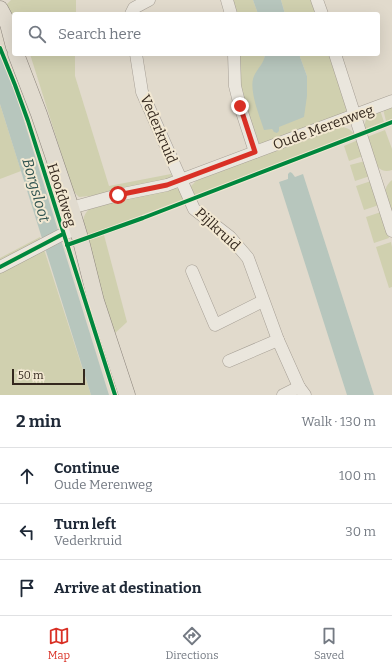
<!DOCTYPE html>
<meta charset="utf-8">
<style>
:root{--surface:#fff;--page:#f6f6f7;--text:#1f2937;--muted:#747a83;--line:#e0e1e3;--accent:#d93025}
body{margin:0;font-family:Bitter,serif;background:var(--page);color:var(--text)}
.scale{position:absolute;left:12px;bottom:10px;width:73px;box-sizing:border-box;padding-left:4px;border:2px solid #34281e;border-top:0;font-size:11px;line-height:14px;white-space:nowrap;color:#34281e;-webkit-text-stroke:3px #f2e8d2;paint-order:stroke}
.stop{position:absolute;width:12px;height:12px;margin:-9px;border:3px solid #d93025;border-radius:50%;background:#fff}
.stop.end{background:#d93025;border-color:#fff;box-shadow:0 1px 4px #0008}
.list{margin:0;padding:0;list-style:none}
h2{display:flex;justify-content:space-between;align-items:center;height:52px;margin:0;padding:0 16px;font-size:17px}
h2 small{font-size:13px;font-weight:400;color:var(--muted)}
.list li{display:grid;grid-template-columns:26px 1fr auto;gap:12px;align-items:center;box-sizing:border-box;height:56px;padding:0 16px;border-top:1px solid var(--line)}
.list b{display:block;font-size:15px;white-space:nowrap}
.list p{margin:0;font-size:13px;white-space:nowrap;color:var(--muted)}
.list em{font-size:13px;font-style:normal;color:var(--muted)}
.icon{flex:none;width:22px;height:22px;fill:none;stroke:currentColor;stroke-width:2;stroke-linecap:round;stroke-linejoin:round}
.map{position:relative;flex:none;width:392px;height:395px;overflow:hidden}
.search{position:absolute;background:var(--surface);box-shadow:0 4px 16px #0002;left:12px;right:12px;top:12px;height:44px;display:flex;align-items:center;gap:10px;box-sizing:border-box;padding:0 14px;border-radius:4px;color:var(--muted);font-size:15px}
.sheet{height:220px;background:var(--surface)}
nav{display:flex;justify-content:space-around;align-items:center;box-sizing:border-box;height:56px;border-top:1px solid var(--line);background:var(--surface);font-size:11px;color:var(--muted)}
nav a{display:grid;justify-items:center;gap:2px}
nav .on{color:var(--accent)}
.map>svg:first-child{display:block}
</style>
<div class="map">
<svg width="392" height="395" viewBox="0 0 392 395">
<rect width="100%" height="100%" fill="#e1dacc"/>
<g fill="#d0d0af">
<polygon points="11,0 76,0 76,14 14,14 14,19 3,8"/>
<polygon points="230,0 253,0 258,14 235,14"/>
<polygon points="281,0 313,0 317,14 285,14"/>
<polygon points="30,54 75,54 75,76 109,186 171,174 172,176 170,179 100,195 79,197 73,191"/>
<polygon points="238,54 265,54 264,61 260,67 273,131 278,127 307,76 299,54 330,54 348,108 342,116 260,144 255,140 239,90"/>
<polygon points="0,104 21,171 0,179"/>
<polygon points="392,105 392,119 386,121 383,109"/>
<path d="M380 110 384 122 365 129C363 118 371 114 380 110Z"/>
<path d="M336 127C344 127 349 127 354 134L195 195 192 194 190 187 196 181Z"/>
<path d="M385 130 392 149V170C373 176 371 150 367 137Z"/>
<polygon points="358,140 363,156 349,161 344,146"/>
<polygon points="365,161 370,176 355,181 350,165"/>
<path d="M392 180V216C387 202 379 191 392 180Z"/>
<polygon points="371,181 379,205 364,210 356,186"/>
<path d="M175 188 179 189 184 197 182 200 88 235C83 222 80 218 91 207Z"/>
<polygon points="381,212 389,238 374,243 366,217"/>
<polygon points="104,235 127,322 113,335 103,301 89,240"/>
<polygon points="40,237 91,395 0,395 0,258"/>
<polygon points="391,242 392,247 392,287 389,288 376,247"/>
</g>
<g fill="#b7c6bd">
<polygon points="253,0 281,0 285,14 258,14"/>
<path d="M265 54H299L307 76V96L304 117 279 127V131L277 133 274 132 272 129 264 130C260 117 248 89 254 76 258 67 264 64 265 54Z"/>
<polygon points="0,56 13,85 109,395 91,395 0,104"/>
<polygon points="290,172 292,173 295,177 303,174 374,395 347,395 279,182 288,179 288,174"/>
</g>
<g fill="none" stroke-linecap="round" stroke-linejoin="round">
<g stroke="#a69f95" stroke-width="13">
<g id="minor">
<polyline points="227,0 231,14"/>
<polyline points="317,0 322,14"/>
<polyline points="131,14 134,8 149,0"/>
<polyline points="136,54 142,92 194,209 230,237 248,258 278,340 299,387 305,395"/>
<polyline points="234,54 235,86 240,106 255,152"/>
<polyline points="335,54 392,231"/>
<polyline points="71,208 118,195 167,185 392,101"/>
<polyline points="0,267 63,234 77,229"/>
<polyline points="192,271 215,325 263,301"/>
<polyline points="229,361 278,340"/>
<polyline points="283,395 299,387"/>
</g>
</g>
<g stroke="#8c857c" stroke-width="17">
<g id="major">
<polyline points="0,9 8,24 14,47"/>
<polyline points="16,54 39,114 71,208 81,241 96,301 127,395"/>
</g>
</g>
<use href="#minor" stroke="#eae6dd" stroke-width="12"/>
<use href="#major" stroke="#e1dbcf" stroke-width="16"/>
<g stroke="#f2e8d2" stroke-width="6">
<g id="cycleway">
<polyline points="0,48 15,85 28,121 115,395"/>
<polyline points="67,245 143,218 392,122"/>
<polyline points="0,267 63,234"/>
</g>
</g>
<use href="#cycleway" stroke="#00873e" stroke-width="4"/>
</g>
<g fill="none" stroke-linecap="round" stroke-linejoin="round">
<polyline stroke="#d93025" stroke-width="5" points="118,195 167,185 255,152 240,106"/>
</g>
<g text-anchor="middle" stroke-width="4" stroke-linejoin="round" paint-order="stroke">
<g font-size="14" fill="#34281e" stroke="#f2e8d2">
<text transform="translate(323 127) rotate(-20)" y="5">Oude Merenweg</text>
<text transform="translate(159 129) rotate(67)" y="5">Vederkruid</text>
<text transform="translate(62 195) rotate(72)" y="5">Hoofdweg</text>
<text transform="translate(218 229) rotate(43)" y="5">Pijlkruid</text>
</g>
<g font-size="15" font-style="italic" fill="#2f5350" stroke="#f2e8d2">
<text transform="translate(36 190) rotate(74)" y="5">Borgsloot</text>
</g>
</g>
</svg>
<div class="scale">50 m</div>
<div class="stop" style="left:118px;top:195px"></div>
<div class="stop end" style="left:240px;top:106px"></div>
<div class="search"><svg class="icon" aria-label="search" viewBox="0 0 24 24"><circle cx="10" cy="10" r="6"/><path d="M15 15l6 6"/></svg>Search here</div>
</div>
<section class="sheet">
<h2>2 min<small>Walk · 130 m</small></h2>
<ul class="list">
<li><svg class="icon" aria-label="ahead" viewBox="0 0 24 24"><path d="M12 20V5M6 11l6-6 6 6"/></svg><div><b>Continue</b><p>Oude Merenweg</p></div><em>100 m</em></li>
<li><svg class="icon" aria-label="left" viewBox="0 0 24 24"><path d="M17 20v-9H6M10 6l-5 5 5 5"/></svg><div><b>Turn left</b><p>Vederkruid</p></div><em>30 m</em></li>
<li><svg class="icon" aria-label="arrive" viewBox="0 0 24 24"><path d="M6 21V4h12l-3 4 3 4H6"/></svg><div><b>Arrive at destination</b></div></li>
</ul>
</section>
<nav>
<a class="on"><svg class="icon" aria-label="map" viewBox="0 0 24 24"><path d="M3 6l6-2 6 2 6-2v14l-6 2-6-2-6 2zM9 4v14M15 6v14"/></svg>Map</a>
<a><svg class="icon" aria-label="directions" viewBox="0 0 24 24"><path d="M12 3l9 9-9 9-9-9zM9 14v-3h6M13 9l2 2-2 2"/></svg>Directions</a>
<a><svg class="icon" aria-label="saved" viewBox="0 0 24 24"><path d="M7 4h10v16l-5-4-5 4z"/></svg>Saved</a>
</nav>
